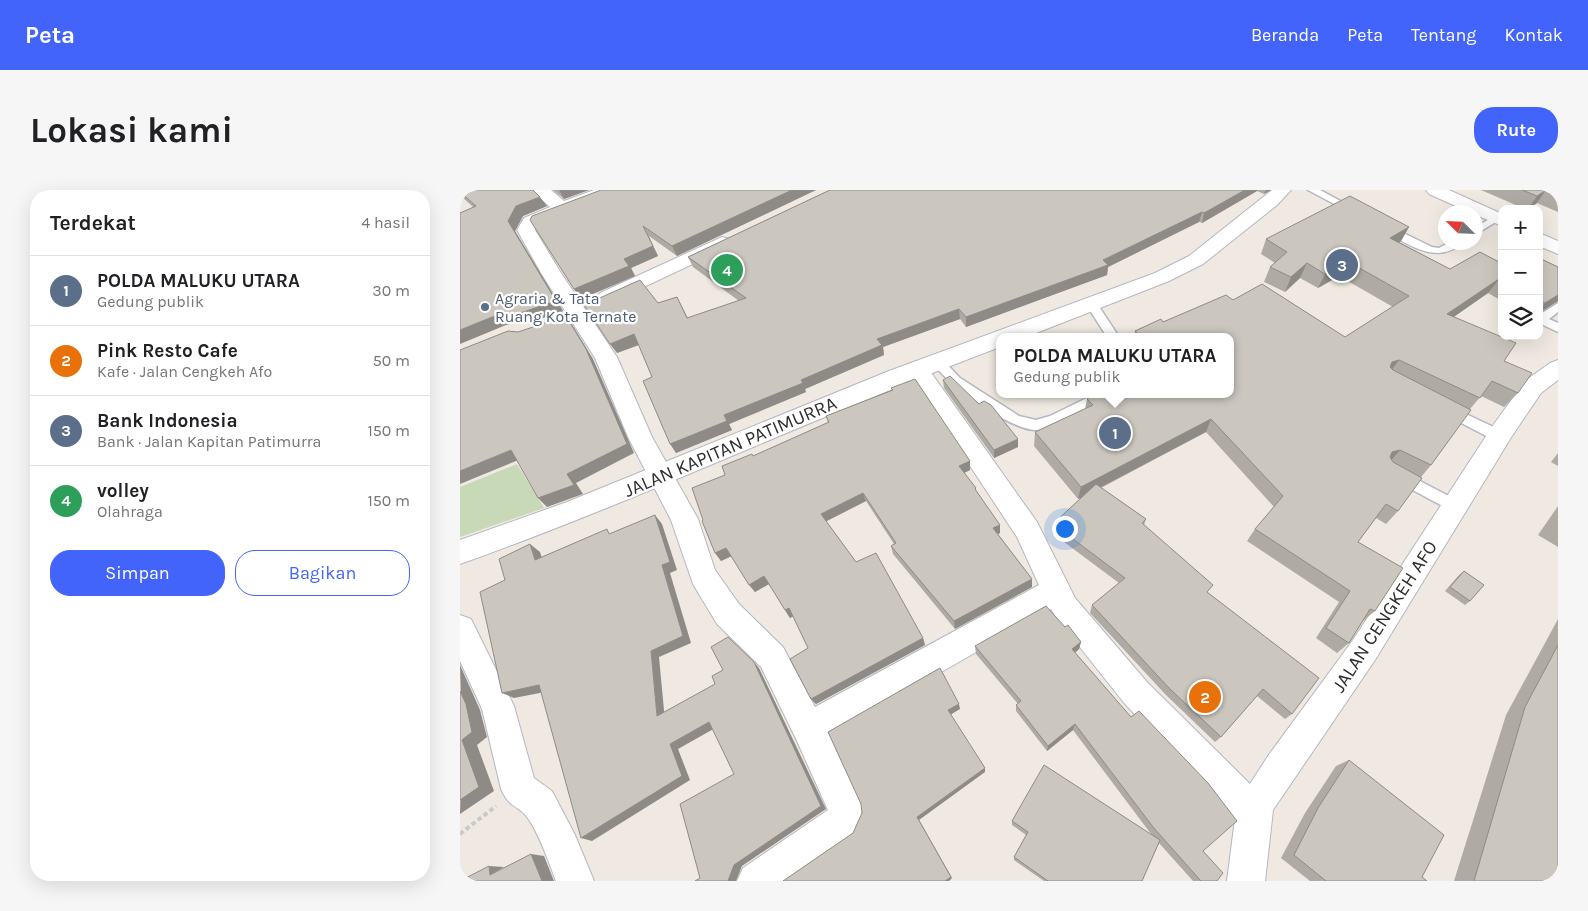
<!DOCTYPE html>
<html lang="id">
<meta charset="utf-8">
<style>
:root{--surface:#fff;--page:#f6f6f6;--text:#202124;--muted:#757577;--line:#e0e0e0;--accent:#4264fb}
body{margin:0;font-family:Karla,sans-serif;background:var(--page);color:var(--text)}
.controls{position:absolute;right:15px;top:15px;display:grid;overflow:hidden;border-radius:10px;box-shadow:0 5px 20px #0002}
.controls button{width:45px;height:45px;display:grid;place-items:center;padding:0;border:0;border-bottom:1px solid var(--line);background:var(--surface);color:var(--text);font:25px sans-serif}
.compass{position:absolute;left:978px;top:15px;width:45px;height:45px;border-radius:50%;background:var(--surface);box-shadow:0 5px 20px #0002;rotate:294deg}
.you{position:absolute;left:604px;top:338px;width:18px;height:18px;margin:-12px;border:4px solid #fff;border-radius:50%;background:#1a73e8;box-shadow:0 0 0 8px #1a73e833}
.badge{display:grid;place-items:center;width:32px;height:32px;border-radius:50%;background:var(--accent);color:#fff;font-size:16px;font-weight:700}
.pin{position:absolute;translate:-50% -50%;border:2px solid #fff;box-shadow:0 1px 5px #0006}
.popup{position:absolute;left:536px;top:143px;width:238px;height:65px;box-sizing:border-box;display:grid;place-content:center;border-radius:10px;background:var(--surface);filter:drop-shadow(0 1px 4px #0005);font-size:16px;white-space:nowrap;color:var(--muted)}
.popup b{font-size:19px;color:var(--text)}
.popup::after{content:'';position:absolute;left:50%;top:100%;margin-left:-10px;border:10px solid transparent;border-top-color:var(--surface)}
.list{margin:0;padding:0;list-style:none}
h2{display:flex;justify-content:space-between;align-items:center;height:65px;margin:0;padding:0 20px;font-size:21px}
h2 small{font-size:16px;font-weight:400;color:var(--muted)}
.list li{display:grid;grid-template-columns:32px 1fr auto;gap:15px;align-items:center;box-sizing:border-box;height:70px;padding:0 20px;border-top:1px solid var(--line)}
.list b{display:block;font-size:19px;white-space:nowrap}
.list p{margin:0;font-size:16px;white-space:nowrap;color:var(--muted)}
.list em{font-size:16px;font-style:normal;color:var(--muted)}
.actions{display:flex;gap:10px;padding:15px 20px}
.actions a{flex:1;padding:11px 0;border:1px solid var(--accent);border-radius:20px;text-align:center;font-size:18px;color:var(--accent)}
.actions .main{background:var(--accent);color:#fff}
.icon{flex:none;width:28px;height:28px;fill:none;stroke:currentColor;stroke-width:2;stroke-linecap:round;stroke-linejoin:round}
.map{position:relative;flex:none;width:1098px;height:691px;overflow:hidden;border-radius:20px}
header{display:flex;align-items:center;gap:30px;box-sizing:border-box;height:70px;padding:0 25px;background:var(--accent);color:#fff}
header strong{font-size:24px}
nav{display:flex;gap:28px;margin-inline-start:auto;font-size:18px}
.intro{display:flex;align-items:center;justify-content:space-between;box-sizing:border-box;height:120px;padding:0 30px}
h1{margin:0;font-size:35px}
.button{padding:12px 22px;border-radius:20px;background:var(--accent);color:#fff;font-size:18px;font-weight:700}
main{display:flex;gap:30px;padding:0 30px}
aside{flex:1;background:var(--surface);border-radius:20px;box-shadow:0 5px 20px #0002}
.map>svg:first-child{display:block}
</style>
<header>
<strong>Peta</strong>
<nav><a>Beranda</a><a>Peta</a><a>Tentang</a><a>Kontak</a></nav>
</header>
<div class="intro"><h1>Lokasi kami</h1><a class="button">Rute</a></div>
<main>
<aside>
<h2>Terdekat<small>4 hasil</small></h2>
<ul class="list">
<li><span class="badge" style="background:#5c6f8a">1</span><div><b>POLDA MALUKU UTARA</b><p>Gedung publik</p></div><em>30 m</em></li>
<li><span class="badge" style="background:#e8710a">2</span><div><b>Pink Resto Cafe</b><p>Kafe · Jalan Cengkeh Afo</p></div><em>50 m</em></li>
<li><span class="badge" style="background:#5c6f8a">3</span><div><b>Bank Indonesia</b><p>Bank · Jalan Kapitan Patimurra</p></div><em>150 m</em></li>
<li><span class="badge" style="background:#2e9e5b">4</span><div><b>volley</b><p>Olahraga</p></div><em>150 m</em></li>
</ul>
<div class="actions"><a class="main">Simpan</a><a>Bagikan</a></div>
</aside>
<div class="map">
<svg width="1098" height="691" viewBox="0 0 1098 691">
<rect width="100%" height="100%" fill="#efe9e1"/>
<polygon fill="#c8d9b8" points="57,274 84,318 0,347 0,297"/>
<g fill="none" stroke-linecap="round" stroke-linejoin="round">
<g stroke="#b4b7c1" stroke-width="3">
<g id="lane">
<polygon points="848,0 860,0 901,22 896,25 893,24"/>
<polygon points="1036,25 1041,28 1039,30 1016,44 1016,37"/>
<path d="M925 34 972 57 979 58 990 52H1003C977 77 946 53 921 39V35Z"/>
<polygon points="632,110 636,112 659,147 647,147 626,114"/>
<polygon points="1098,113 1098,122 1089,129 1098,133 1098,142 1079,133 1079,125"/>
<path d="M478 168 482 169 500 188 559 226 576 230 590 226 635 204H652L650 207C630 217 599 238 577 240 551 241 485 193 472 172Z"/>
<polygon points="987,215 1044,242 1046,246 1044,250 1034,250 982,223 981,220 982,217"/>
<polygon points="939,280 1000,312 1002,316 1000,320 995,322 990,320 934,290 932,286 934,282"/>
</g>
</g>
<g stroke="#b4b7c1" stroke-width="2">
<g id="street">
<polygon points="71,0 91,0 104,11 134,0 159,0 156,4 77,35 75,40 101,83 157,167 192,247 238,329 255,380 279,414 323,457 355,517 579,395 557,347 446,179 449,174 457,171 465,174 577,332 615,408 687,492 790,594 808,566 893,450 1034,234 1065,191 1090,173 1098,170 1098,190 1081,203 1052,246 915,470 813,620 805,691 767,691 775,629 665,514 595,426 591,419 370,546 403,617 404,625 396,644 328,691 277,691 283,678 368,620 367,618 337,551 301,477 257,434 233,394 211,330 168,247 135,168 81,83 57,40 64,28 90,17"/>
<polygon points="262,47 269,49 271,53 269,57 154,111 147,113 140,111 137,107 140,103"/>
<path d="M0 425 11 429 54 516 74 588 92 601 115 645 134 691H96C89 673 79 643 67 627 57 614 50 619 41 599L22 519 0 471Z"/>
</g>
</g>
<g stroke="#b4b7c1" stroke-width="2">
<g id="secondary">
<path d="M812 0H831L817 15 743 74 709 91 566 147H540V157C358 225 183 309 0 374V350L107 312 429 181 695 83 729 66Z"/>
<polygon points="966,0 989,0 1042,24 1042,36 1016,25 1016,22 1009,22 969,4"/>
<polygon points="1079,43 1098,51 1098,64 1079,56"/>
</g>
</g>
<polyline stroke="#c9c9c9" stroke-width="4" stroke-dasharray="4.5 3" stroke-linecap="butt" points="0,644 36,616"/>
<use href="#lane" fill="#fff" fill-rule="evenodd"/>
<use href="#street" fill="#fff" fill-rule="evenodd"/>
<use href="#secondary" fill="#fff" fill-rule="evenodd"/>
</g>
<g fill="#afaba4">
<polygon points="0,0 87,16 63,26 55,41 103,121 65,134 54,133 46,135 13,17 0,5"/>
<polygon points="93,0 129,0 104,9"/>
<polygon points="141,0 356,0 217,66 189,46 198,66 171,78 175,86 121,109 114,99"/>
<polygon points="370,0 811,0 804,4 797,1 742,33 739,32 648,77 647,85 506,137 500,129 423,157 424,165 345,199 346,202 269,234 272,240 216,263 192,187 179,155 157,163 198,113 217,107 228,128 279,111 233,77 228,67"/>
<polygon points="1021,0 1098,0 1098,22 1077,13 1069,19 1065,19"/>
<polygon points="949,37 941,51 939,52 990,79 1039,72 1042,71 1042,111 1028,103 994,127 1044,171 1058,203 1044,217 1021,206 1010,219 971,275 961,287 938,321 926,334 916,328 898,352 915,421 903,431 889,453 877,463 856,448 879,412 787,351 795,339 814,317 746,242 641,298 686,329 684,335 748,403 832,524 825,529 797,506 761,547 755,552 705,504 630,423 632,415 659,393 592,343 593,334 621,308 618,309 574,256 575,242 625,219 627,209 770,204 770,147 674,147 675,141 773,110 885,147 933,117 879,86 858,98 840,88 825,102 804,92 810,77 815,73 801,64 806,49"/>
<polygon points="1079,68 1098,77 1098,111 1079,123"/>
<polygon points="483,190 558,257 534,268 484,198"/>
<polygon points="431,198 510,271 510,280 504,283 517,302 540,343 538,344 572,389 572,397 495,439 433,364 431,356 434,354 406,311 366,331 396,372 463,448 465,455 356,514 351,509 348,458 333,426 330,428 309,394 295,402 271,366 261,371 243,330 265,285 293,266 368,233 366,226 432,200"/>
<polygon points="1098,263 1098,276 1091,272"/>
<polygon points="1098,316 1098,357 1078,345"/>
<polygon points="1004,381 1010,411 1005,415 985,401 999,385"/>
<polygon points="1098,429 1098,691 994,691 1046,525"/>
<polygon points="605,437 621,452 619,459 615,463 743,661 757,691 733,691 699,653 682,691 584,691 554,670 554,667 566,645 552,635 552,631 693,646 688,640 613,540 587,561 556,521 556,515 558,514 516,464 515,456"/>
<polygon points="889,570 962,687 967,691 850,691 821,668 845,623 876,576"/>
</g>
<g fill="#8e8b86">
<polygon points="99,0 129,0 104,9"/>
<polygon points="332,0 356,0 217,66 212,56"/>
<polygon points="785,0 798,0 797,1 742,33 744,23"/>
<polygon points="806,0 811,0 804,4"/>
<polygon points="1086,0 1077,13 1068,19 1077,6"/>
<polygon points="80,7 87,16 63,26 55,41 103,121 65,134 57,124 48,31 56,16"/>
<polygon points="742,22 739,32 648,77 647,85 506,137 506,127 643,70"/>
<polygon points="183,36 198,66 171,78 175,86 121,109 114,99 164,69"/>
<polygon points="949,37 941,51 922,62 930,48"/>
<polygon points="887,71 879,86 858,98 865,84"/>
<polygon points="847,73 840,88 825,102 831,87"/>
<polygon points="1039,89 1028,103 976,139 987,124"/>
<polygon points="1098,105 1098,111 1079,123 1079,120 1085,113"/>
<polygon points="499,119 500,129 423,157 424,165 345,199 346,202 269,234 272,240 216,263 210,254 264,225 341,190 417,149"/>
<polygon points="46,123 54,133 46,135 0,154 0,140 37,125"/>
<polygon points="106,126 113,136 133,169 174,263 116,293 123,304 87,317 78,308"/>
<polygon points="174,144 181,154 157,163 150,154"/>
<polygon points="939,170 929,184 922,186 932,172"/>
<polygon points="751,229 746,242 618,309 621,297"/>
<polygon points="558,249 558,257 534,268 534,260"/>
<polygon points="51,260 61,269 0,294 0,281"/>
<polygon points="940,260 929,273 932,262"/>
<polygon points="510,271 510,280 500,285 499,276"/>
<polygon points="403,303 406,311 365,332 361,324"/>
<polygon points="195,325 202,334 217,380 210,383 231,453 199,467 205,531 197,526 191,461 202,375"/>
<polygon points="540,335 540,343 534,346 533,338"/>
<polygon points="70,354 80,362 85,378 75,370"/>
<polygon points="266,358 272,366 261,371 255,363"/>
<polygon points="304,386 309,394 295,402 289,395"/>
<polygon points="572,389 572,397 495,439 494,431"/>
<polygon points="329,418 334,426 330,428 325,420"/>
<polygon points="463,448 465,455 356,514 351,509"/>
<polygon points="621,452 619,459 610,467 612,459"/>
<polygon points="294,472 299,478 366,619 282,676 276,691 268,691"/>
<polygon points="0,475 20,520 27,547 17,555 34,601 0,624 2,550"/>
<polygon points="79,495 90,501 54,508 42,503"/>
<polygon points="499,514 500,519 490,525 488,520"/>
<polygon points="249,532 257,537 218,559 230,590 132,651 121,648 210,554"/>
<polygon points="615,534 613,540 587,561 588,556"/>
<polygon points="525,578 525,582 459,630 492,688 489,691 485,691 457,627"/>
<polygon points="71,664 84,666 94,691 82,691"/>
<polygon points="29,676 44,677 30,685"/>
</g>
<g fill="#cbc7bf" stroke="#8e8b86">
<polygon points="0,0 73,0 80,7 56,16 48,31 96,111 57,124 46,123 37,125 0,140 0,23 16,16 0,2"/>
<polygon points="141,0 332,0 212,56 183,36 193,56 164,69 169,76 114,99 70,30 72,26"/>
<polygon points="370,0 785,0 744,23 742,22 643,70 648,75 506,127 499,119 417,149 422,155 341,190 343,193 264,225 267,231 210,254 183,191 192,187 174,144 150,154 124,115 180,90 198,113 217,107 227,128 286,108 228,67"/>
<polygon points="1062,0 1086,0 1077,6"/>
<polygon points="1089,0 1098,0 1098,4"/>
<polygon points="890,6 949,37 930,48 990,79 1020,62 1039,72 1042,71 1042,90 1039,89 987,124 1056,153 1044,171 1072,183 1058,203 1032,191 1020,208 939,170 932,172 930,177 933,180 1011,220 971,275 940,260 932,262 930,267 933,272 962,288 938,321 926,314 898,352 943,378 915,421 910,419 889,453 866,438 890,401 795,339 823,306 751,229 621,297 575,242 633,215 627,209 635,204 770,204 770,147 682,147 675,141 701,129 703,132 766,105 773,110 802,94 885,147 949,106 887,71 865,84 847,73 831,87 810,77 827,62 806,49"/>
<polygon points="1079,68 1098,77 1098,105 1085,113 1079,110"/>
<polygon points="106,126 126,159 167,254 107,284 114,295 78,308 51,260 0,281 0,160 48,141 58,142"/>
<polygon points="490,186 519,214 524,211 531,215 558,249 534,260 483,190"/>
<polygon points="455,189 510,271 499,276 516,298 515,299 540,335 533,338 572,389 494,431 431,356 436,353 403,303 361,324 396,372 416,363 463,448 351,509 330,469 348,458 329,418 325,420 304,386 289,395 266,358 255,363 242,331 243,330 232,298 265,285 262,276 292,264 293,266 369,232 366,226 433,200 431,198"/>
<polygon points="636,294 686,329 682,333 753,395 747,402 859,488 832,524 803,499 761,547 709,498 632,415 665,388 593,334"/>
<polygon points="195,325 210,372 202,375 223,446 191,461 197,526 255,494 252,486 263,480 251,457 268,447 294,472 361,616 274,675 268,691 235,691 240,688 220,614 274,584 249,532 210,554 222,586 121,648 79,495 42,503 20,402 45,390 39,369 70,354 75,370 147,339 149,344"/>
<polygon points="1004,381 1024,395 1010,411 990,397"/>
<polygon points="586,416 605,437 608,435 621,452 612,459 671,527 679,521 748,593 777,631 743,661 763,683 757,691 741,691 693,637 615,534 588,556 556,515 561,511 515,456"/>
<polygon points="1098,455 1098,691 1014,691 1065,517"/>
<polygon points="480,478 499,514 488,520 525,578 457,627 491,687 485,691 323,691 393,643 402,623 401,614 368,542"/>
<polygon points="0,501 6,514 12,542 2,550 19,597 0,610"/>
<polygon points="889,570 984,645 962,687 967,691 866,691 834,665 858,618"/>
<polygon points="584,575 700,650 682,691 588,691 554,667 568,642 552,631"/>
<polygon points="71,664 82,691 0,691 29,676 30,685"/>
</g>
<circle fill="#5c6f8a" stroke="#fff" stroke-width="2" cx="25" cy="117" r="5"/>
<g text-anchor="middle" stroke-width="4.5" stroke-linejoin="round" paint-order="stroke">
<g font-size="16" fill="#4e5e75" stroke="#fff" text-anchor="start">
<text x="35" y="114">Agraria &amp; Tata<tspan x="35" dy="18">Ruang Kota Ternate</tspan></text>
</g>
<g font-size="19" fill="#2e2e2e" stroke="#fff">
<text transform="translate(270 256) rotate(-23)" y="7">JALAN KAPITAN PATIMURRA</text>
<text transform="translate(924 426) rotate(-57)" y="7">JALAN CENGKEH AFO</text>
</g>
</g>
</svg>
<div class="controls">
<button>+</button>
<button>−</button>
<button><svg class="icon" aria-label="layers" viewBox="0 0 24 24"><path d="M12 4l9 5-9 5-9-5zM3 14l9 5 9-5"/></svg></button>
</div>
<svg class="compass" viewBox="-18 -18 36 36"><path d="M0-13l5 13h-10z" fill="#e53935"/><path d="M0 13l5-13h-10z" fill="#757577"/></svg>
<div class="you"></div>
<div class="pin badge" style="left:655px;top:243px;background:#5c6f8a">1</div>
<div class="popup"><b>POLDA MALUKU UTARA</b>Gedung publik</div>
<div class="pin badge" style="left:745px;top:507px;background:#e8710a">2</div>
<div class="pin badge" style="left:882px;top:75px;background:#5c6f8a">3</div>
<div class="pin badge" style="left:267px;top:80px;background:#2e9e5b">4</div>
</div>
</main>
